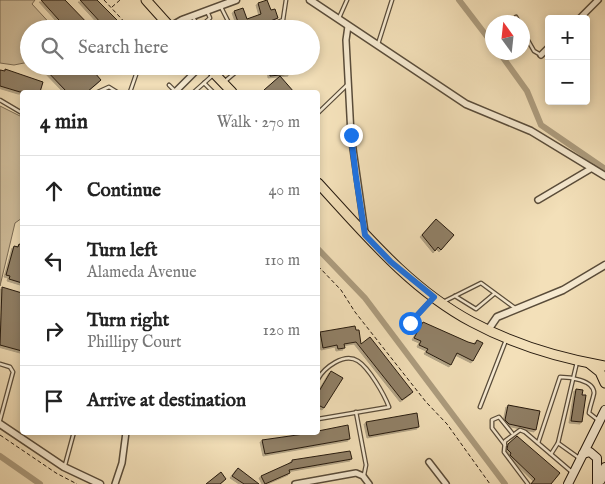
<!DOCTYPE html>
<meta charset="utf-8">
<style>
:root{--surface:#fff;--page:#f2f2f2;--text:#222;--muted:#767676;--line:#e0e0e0}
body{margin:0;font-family:"IM FELL English",serif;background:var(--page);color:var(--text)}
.controls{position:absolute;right:15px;top:15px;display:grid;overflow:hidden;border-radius:5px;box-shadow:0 2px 8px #0003}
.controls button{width:45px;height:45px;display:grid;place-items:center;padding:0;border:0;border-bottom:1px solid var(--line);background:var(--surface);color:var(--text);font:25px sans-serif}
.compass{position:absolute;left:485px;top:15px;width:45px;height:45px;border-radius:50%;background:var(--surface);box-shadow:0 2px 8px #0003;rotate:345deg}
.stop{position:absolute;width:15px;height:15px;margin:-11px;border:4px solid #1a73e8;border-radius:50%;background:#fff}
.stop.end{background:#1a73e8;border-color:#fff;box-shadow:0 1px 5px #0008}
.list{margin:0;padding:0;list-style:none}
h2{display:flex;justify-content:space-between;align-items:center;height:65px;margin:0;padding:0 20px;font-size:21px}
h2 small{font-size:16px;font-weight:400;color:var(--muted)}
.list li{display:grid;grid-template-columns:32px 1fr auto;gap:15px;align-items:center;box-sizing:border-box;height:70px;padding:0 20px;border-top:1px solid var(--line)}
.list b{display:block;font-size:19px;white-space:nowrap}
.list p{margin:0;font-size:16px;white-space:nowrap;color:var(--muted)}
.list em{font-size:16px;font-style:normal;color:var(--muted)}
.icon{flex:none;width:28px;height:28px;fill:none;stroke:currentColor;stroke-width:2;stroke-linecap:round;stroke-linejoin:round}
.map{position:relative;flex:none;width:605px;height:484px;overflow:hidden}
.search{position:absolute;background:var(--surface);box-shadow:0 2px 8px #0003;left:20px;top:20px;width:300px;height:55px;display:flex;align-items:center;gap:12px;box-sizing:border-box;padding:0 18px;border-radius:28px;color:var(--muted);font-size:19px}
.panel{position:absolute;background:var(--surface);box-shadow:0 2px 8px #0003;left:20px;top:90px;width:300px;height:345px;border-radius:5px}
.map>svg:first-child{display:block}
</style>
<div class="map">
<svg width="605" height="484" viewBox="0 0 605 484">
<defs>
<filter id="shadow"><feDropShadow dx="-2" dy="2" stdDeviation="0" flood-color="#0004"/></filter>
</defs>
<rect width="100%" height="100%" fill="#f3e0b9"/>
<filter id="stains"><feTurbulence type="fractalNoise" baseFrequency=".004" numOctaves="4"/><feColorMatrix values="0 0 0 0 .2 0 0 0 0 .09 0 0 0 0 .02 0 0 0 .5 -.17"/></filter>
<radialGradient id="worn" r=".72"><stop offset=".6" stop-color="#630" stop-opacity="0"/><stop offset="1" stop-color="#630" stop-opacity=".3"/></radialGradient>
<g fill="#d0be9c" stroke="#7b6c56">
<polygon points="0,0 35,0 32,4 55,29 29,29 29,62 14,65 0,63"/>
<polygon points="0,106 22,117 22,218 15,223 0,286"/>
</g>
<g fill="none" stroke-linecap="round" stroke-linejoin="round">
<g stroke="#ad9d7f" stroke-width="6">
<polyline points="459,0 492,43"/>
<polyline points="499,52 527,91 541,125 605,169"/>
<polyline points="318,249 365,298 505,484"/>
<polyline points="0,456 40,484"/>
</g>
</g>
<g fill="#918167" stroke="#261a0f" filter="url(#shadow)">
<polygon points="41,0 65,0 93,29 67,29"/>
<polygon points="80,0 97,0 126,29 96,29 102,24"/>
<polygon points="267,0 271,10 275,9 278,18 250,29 235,29 233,23 238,22 234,11 243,8 247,19 261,14 258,3"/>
<polygon points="42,66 89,66 101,80 87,92 67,92"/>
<polygon points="269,66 289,66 290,74 270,76"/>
<polygon points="5,69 43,82 40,92 20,92 0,86 0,70 5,71"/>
<polygon points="280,76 294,92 266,92 264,90"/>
<polygon points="436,219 454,235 441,250 438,247 435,251 422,235"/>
<polygon points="19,244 22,245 22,283 9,279 10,276 6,275 14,246 18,247"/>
<polygon points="2,287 22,293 22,351 0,345"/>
<polygon points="423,322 468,342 475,344 477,340 483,343 473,361 457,353 451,365 426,352 428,349 419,345 421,341 414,338"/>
<polygon points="355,326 356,330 359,330 361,344 370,337 413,392 402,400 356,342 344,344 345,348 338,349 337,345 323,348 320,332"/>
<polygon points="331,371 343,378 324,408 318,405 318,393"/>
<polygon points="576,389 583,390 582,395 586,395 582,422 571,421"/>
<polygon points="508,405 540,411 536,430 509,424 505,420"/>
<polygon points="417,413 419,427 369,436 366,422"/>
<polygon points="348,425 350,439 265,454 262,440 318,432 318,431"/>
<polygon points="517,436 560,473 551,484 531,484 535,479 510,455 511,453 507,449 508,444"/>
<polygon points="350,451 352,459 289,470 290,473 265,484 261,476 292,462 292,460"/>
<polygon points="238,468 259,484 244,484 232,476"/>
<polygon points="221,472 226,479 220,484 206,484"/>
</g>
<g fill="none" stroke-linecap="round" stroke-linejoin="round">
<g stroke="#594c3a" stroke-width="5">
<g id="service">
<polyline points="221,7 232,29"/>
<polyline points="193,17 199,28 210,18 207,11"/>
<polyline points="516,17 519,22"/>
<polyline points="339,18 347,0"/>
<polyline points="261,29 283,20 286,0"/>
<polyline points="522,30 534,51 541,55"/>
<polyline points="378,44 392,0"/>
<polyline points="224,82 243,66"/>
<polyline points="204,83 213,92"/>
<polyline points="169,85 175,91"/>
<polyline points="98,92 109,87 117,92"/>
<polyline points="130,92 139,66"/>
<polyline points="194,92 213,75"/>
<polyline points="0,100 22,113"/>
<polyline points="318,113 347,85"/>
<polyline points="455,296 476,309 494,294"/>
<polyline points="443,302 481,283 515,308"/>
<polyline points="410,323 433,298"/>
<polyline points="577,362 558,443 579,458"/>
<polyline points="0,364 10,367 13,372 0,420"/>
<path d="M318 379C324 368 344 352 358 361 369 368 384 394 389 407L318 419"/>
<polyline points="480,407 506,340"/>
<polyline points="356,412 366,465 364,475"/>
<path d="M538 443 560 377C569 377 594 380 594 393 593 399 590 406 589 413L598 420"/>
<polyline points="505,445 492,428 492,420 499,417 512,433"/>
<polyline points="551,454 558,443"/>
<polyline points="65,465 74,432"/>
<polyline points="528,484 504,452 505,441 520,430 525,432 573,473"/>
</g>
</g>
<g stroke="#594c3a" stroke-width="8">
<g id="minor">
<polyline points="579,19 598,0"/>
<polyline points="348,26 346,40 351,135 365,232"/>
<polyline points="541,55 549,47"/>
<polyline points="175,92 201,66"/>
<polyline points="538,200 592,168"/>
<polyline points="429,462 446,484"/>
<polyline points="115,484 122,463 126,432"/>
<polyline points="295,484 356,473 363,476 369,484"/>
</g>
</g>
<g stroke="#594c3a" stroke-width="9">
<g id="tertiary">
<polyline points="310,0 466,104 531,131 605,176"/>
<polyline points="170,27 182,20 236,0"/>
<polyline points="488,330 497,317 563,290 605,265"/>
<polyline points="0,424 64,467 100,484"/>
</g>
</g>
<g stroke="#261a0f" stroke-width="10">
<g id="secondary">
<polyline points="583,454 590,452 597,458 597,484"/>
<polyline points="601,480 605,467"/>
<polyline points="568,484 605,410"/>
</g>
</g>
<g stroke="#261a0f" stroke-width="11">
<g id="primary">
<polyline points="146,0 172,29"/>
<polyline points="207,66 232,92"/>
<path d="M318 183C364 233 410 289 472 322 513 344 559 358 605 366"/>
<polyline points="590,364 600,372 605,383"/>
</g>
</g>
<g stroke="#261a0f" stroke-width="1" stroke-dasharray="4 2.5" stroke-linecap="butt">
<polyline points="104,0 131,29"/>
<polyline points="112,7 120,0"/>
<polyline points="128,24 147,29"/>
<polyline points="318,266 341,290 355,312 426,402 447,424 490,484"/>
<polyline points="0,435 56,473 77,484"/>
</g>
<use href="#service" stroke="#f7ebd2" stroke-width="2.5"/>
<use href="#minor" stroke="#f7ebd2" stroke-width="5"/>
<use href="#tertiary" stroke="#f7ebd2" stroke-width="6"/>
<use href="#secondary" stroke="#f7ebd2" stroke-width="8"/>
<use href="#primary" stroke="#f3e0b9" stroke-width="9"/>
</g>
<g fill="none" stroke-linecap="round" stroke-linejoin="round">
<polyline stroke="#1a73e8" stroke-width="6" points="351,135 356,177 365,235 391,262 434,297 410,323"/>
</g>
<rect width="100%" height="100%" filter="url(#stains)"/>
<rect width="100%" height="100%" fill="url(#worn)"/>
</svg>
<div class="controls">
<button>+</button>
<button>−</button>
</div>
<svg class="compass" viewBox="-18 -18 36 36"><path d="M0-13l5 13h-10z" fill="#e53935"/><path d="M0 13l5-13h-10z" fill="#767676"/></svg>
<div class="stop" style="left:410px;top:323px"></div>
<div class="stop end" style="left:351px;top:135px"></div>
<div class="search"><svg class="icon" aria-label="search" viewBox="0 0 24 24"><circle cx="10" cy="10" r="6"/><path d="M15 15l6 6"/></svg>Search here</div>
<section class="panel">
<h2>4 min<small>Walk · 270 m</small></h2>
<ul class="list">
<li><svg class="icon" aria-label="ahead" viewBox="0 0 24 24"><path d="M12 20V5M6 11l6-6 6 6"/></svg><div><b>Continue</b></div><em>40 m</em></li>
<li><svg class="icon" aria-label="left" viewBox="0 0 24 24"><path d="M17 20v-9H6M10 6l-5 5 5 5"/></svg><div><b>Turn left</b><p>Alameda Avenue</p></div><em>110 m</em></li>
<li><svg class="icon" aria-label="right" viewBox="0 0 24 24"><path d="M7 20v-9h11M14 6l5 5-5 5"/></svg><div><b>Turn right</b><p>Phillipy Court</p></div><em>120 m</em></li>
<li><svg class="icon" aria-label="arrive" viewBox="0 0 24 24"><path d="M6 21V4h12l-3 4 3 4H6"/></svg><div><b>Arrive at destination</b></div></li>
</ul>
</section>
</div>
